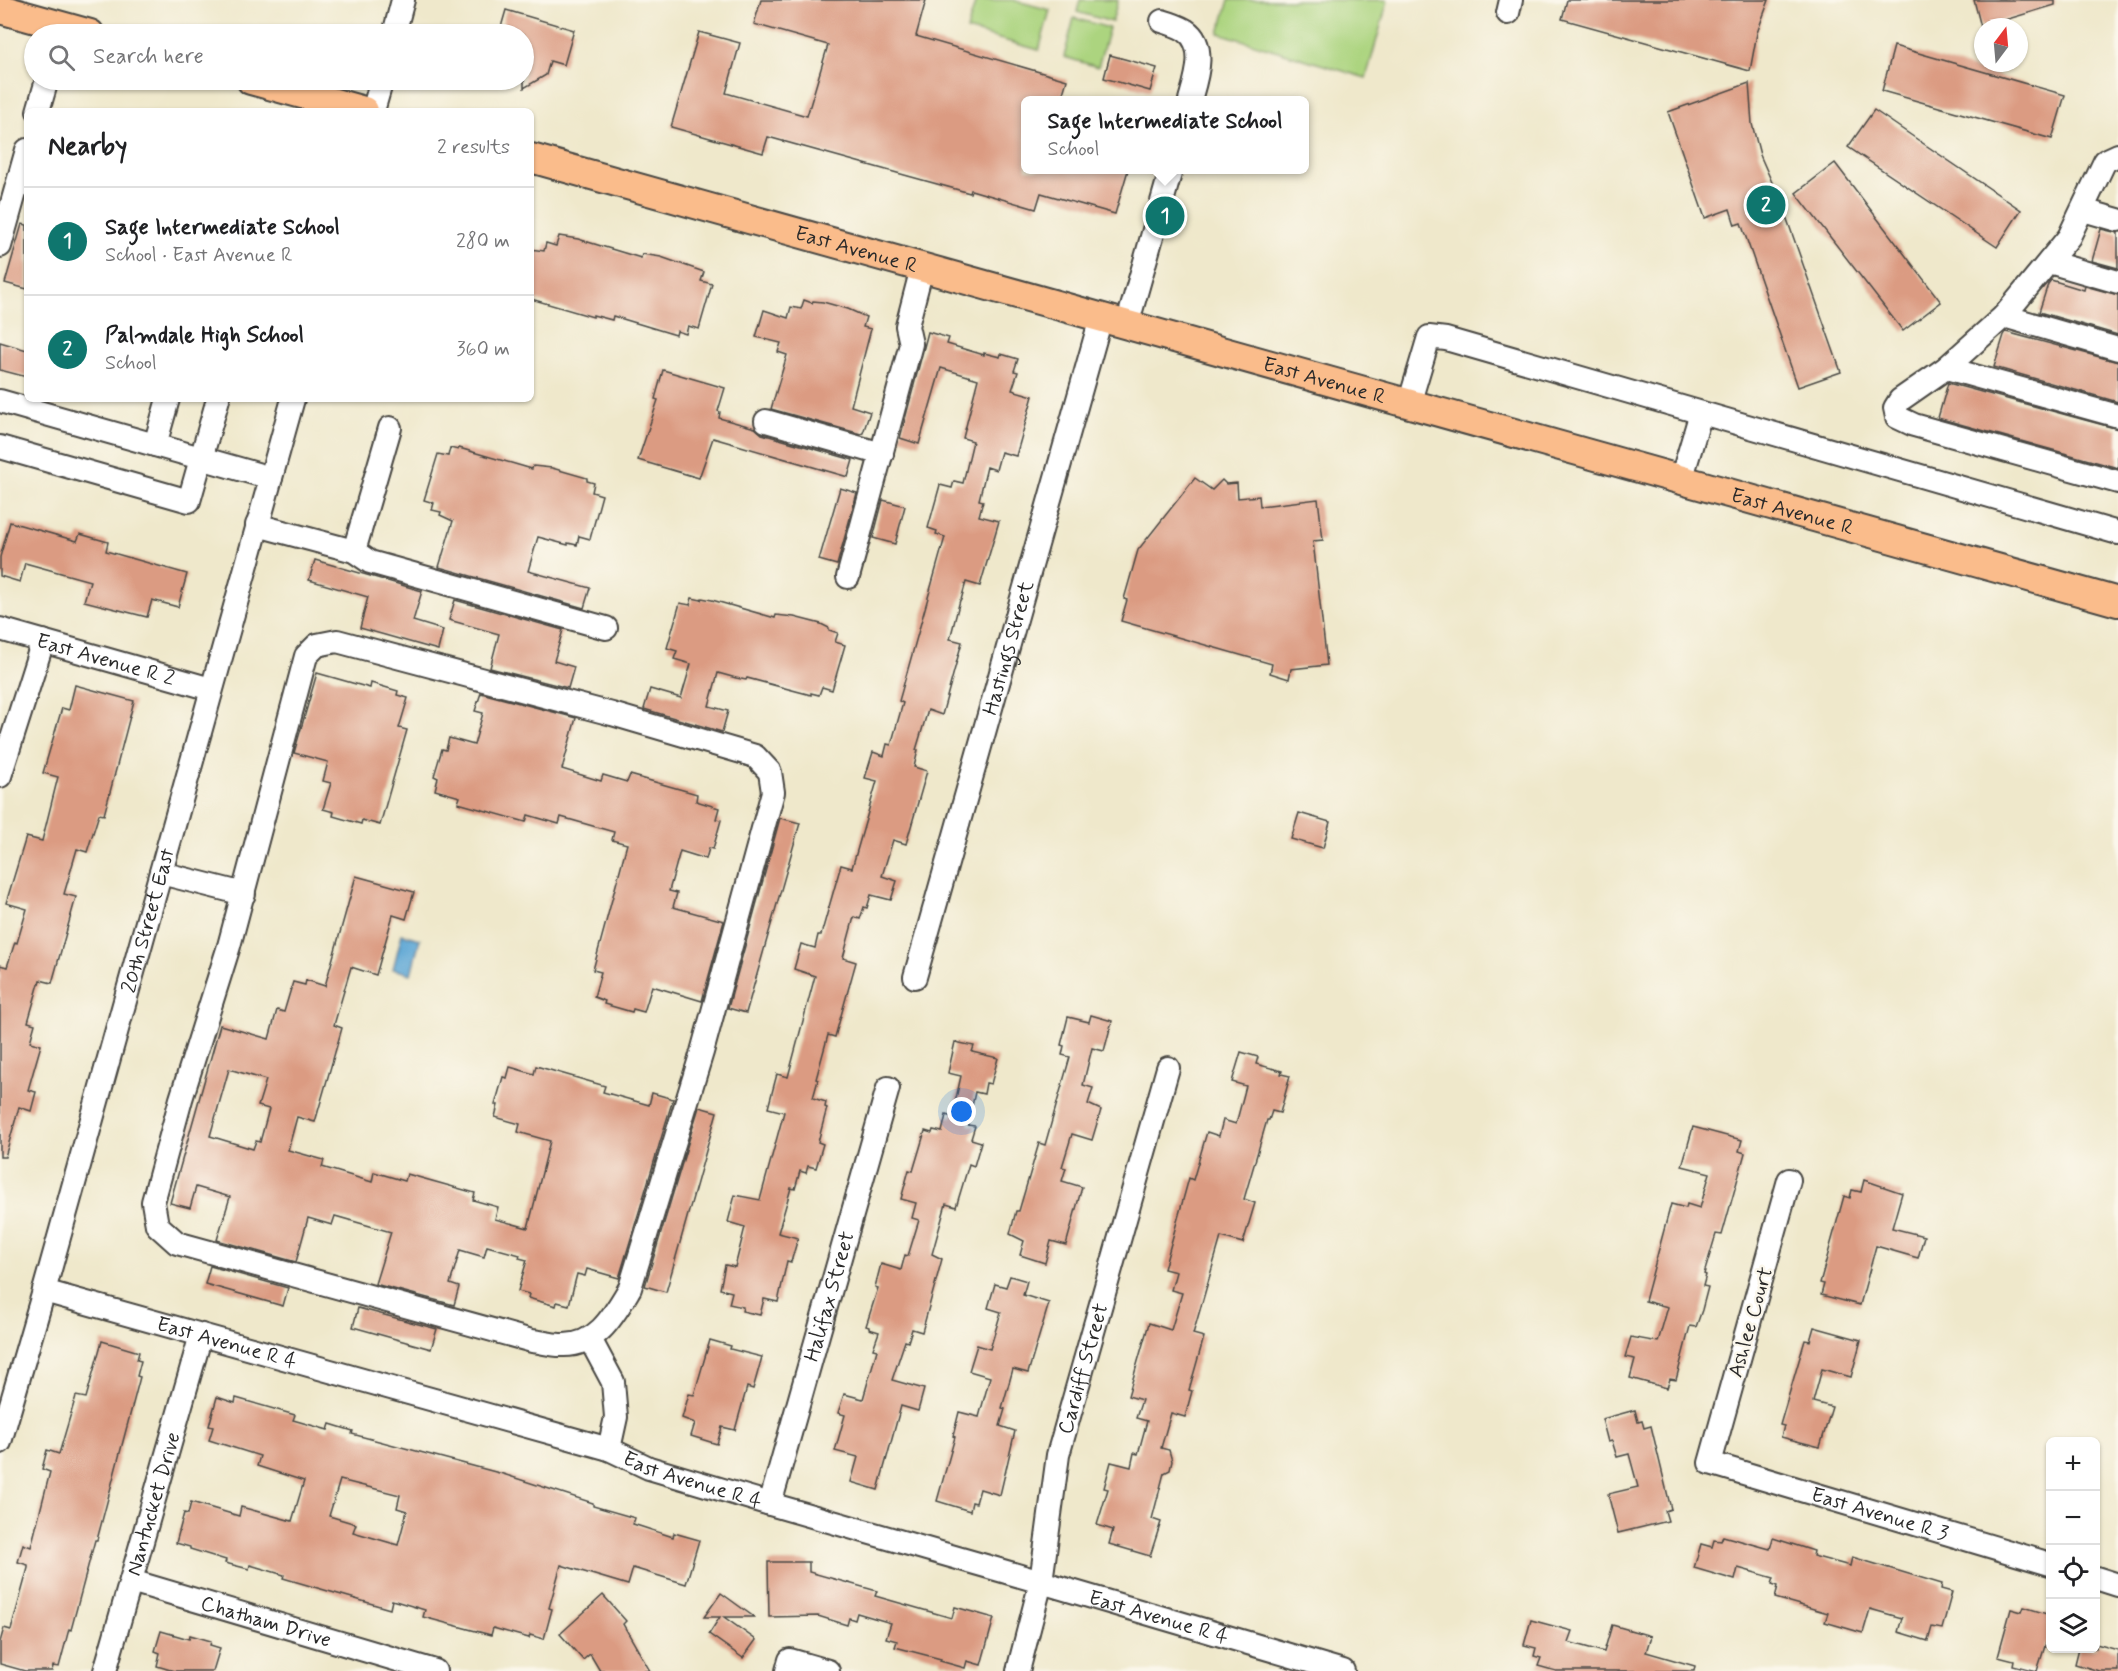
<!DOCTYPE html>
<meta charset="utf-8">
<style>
:root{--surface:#fff;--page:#f6f6f6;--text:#202124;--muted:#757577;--line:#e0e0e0;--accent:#0f766e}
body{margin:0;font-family:Mynerve,sans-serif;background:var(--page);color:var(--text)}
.controls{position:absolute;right:18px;bottom:18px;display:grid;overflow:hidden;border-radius:9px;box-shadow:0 2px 4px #0004}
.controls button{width:54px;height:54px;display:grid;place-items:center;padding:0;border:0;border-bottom:2px solid var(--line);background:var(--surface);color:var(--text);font:30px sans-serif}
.compass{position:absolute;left:1974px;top:18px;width:54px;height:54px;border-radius:50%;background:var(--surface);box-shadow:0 2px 4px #0004;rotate:16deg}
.you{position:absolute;left:962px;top:1112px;width:21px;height:21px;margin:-15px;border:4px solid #fff;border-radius:50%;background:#1a73e8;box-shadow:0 0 0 9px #1a73e833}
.badge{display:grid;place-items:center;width:39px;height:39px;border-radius:50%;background:var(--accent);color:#fff;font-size:20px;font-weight:700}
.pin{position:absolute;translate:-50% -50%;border:3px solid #fff;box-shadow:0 2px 6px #0006}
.popup{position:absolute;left:1021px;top:96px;width:288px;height:78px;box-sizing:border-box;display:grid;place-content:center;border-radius:9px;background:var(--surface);filter:drop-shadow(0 2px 4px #0005);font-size:20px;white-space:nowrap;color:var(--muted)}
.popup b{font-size:22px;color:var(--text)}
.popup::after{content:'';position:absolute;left:50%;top:100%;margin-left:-12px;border:12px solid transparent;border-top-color:var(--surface)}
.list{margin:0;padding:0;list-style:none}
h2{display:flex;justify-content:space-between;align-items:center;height:78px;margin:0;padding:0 24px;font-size:26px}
h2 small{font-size:20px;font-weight:400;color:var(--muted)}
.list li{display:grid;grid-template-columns:39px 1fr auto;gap:18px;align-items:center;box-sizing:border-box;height:108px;padding:0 24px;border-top:2px solid var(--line)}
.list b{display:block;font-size:22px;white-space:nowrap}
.list p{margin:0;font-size:20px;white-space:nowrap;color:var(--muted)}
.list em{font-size:20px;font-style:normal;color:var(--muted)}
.icon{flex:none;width:33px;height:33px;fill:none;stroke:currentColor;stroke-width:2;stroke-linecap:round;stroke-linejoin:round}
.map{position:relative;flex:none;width:2118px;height:1671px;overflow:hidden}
.search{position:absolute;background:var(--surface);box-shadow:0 2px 4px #0004;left:24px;top:24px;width:510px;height:66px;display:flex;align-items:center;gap:15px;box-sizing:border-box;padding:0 21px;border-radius:33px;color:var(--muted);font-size:22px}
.panel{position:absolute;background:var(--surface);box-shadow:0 2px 4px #0004;left:24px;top:108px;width:510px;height:294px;border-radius:9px}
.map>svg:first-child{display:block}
</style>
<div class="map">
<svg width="2118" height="1671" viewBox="0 0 2118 1671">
<rect width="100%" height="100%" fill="#fbf7ec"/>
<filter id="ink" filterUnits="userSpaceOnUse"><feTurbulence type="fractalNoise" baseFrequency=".0167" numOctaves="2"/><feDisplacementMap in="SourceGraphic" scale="12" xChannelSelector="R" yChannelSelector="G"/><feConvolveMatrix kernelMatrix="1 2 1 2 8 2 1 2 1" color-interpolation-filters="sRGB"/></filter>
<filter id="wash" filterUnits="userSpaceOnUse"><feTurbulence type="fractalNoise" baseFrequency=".008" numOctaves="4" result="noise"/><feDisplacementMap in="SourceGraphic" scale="24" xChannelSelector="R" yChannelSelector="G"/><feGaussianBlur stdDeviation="1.35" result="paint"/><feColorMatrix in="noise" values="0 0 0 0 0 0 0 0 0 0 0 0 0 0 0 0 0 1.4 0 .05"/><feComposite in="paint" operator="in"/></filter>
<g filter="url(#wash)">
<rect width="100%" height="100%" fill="#efe8cb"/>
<g fill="#acd47f" stroke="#6c8055" stroke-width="1.5">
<polygon points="976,0 1013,0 1050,10 1039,50 967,30"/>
<polygon points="1080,0 1118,0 1112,22 1077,12"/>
<polygon points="1229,0 1388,0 1366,78 1219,33"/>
<polygon points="1074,18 1109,28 1098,67 1064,57"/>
</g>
<polygon fill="#5ea7d5" stroke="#446980" stroke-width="1.5" points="402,934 420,939 411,974 393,969"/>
<g id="blocks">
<g fill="#db9b82" fill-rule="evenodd">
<polygon points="761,0 926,0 916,36 1067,80 1061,100 1026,100 1026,170 1128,170 1115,214 1041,193 1036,209 971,190 970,193 908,176 768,137 763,153 671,127 699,32 740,43 726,93 807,116 828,45 754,24"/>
<polygon points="1567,0 1769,0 1757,33 1750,71 1562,19"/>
<polygon points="1974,0 2055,0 2055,5 1981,27"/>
<polygon points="506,10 574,30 564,65 550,61 546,75 524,88 524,34 499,34"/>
<polygon points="1894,46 2065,95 2052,139 1882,91"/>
<polygon points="1110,55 1157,68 1150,91 1104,78"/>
<polygon points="1749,83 1752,124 1760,155 1782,205 1841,372 1798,387 1741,223 1735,225 1730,209 1705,218 1668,112"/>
<polygon points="1874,110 2021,210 1997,247 1848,147"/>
<polygon points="1835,163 1941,302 1903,331 1796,193"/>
<polygon points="22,224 27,225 27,289 5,283"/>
<polygon points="2101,229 2118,233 2118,268 2092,261"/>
<polygon points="559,236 578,239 641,258 642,254 661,257 704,272 701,281 712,284 699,329 688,326 686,334 677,331 676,335 613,316 612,320 593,315 593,317 531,299 531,249 544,251 546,243 556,246"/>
<polygon points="2051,280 2084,290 2085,286 2118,295 2118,335 2039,312 2048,284"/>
<polygon points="804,300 812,303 813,301 823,302 848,309 866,317 863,327 871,329 851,406 870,412 863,433 861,434 771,409 787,355 778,352 781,343 756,337 764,310 788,318 791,307 801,309"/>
<polygon points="928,332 949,338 947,344 984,355 984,353 1000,357 1001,354 1018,359 1014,371 1018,372 1012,390 1033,396 1016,456 1001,452 996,470 987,467 979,500 983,501 979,516 999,521 980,586 966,582 961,600 960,600 950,639 962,642 942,715 928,710 916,750 918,750 914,767 927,771 906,844 893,840 882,876 897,881 891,900 871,895 867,908 864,907 860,919 854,917 843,958 856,962 835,1037 828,1035 816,1079 818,1080 813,1098 826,1102 825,1107 827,1108 818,1142 823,1144 816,1168 808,1166 806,1173 800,1171 795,1189 791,1188 778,1233 798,1238 791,1262 787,1261 778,1302 764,1299 760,1315 742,1311 743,1307 729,1304 732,1292 720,1289 725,1265 735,1267 745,1227 728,1222 735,1195 760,1200 784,1112 768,1108 777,1074 788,1077 815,976 794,969 801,944 815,948 818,935 821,935 841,865 852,868 877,781 865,778 873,752 884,756 887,744 891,745 903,703 899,701 945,537 936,534 937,531 928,528 940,485 952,488 954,481 963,483 973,441 963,438 978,379 941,368 919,444 900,438"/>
<polygon points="2006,332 2118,362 2118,402 1994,367 2004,335"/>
<polygon points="0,342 27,350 27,377 0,370"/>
<polygon points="663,370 725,388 718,411 720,412 719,418 755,428 762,434 853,460 848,477 713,438 699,478 638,460 658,400 655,399"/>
<polygon points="1948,383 2118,429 2118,468 1938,418"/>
<polygon points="450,448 458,450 459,448 532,469 533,466 552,468 587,478 587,481 594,483 592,492 602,495 590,539 579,536 577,545 568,543 568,545 538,537 528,571 590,588 584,608 439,567 453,521 440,515 441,512 432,510 434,503 424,500 438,454 448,456"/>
<polygon points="1195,478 1212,490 1222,480 1226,484 1237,483 1238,498 1259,496 1260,506 1318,499 1323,540 1313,541 1327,665 1291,669 1289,679 1270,673 1272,664 1121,621 1127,600 1124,599 1138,550"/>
<polygon points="840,488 857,493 837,565 819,560"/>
<polygon points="883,500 905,506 895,544 873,538"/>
<polygon points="10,522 77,541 80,534 108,542 106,551 187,574 178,607 152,600 147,617 84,601 90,581 25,563 20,582 0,576 0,557"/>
<polygon points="315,560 422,591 413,621 443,630 438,650 360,628 368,597 309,580"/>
<polygon points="692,598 701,600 702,598 712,600 775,618 776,615 794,617 821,624 829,628 829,630 838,633 835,642 845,645 832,690 822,687 819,695 811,693 811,695 747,678 746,680 736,678 718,673 709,706 728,711 722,732 644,709 650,689 681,698 691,664 674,659 677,651 667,648 680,603 690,605"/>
<polygon points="455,600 563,630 554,661 574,667 568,688 490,668 499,634 449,620"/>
<polygon points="317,673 370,688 371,683 398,691 397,695 408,698 399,728 407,730 380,825 362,820 361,824 333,816 334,812 323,809 331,783 323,781 328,762 294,753"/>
<polygon points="75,685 134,701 104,815 99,814 87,852 77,849 64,894 76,897 52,983 40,980 28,1022 35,1024 30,1042 41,1045 28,1090 36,1092 31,1111 19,1107 5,1157 0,1157 0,965 7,967 15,942 17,943 27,909 6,903 26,837 42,841 58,777 43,773 62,708 69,710"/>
<polygon points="481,693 576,718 562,769 601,781 603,775 627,782 630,775 697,794 696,801 719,808 716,819 721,820 713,849 709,848 706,859 680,851 669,891 677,893 673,907 724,921 702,1001 652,986 644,1012 633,1009 632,1012 604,1004 605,1001 594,997 601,972 593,970 627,844 612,840 614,832 561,817 559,824 528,815 526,822 458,803 460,797 435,790 438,778 434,776 442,749 446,750 449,738 474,745 483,713 475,711"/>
<polygon points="1299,813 1330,822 1323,848 1291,839"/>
<polygon points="780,818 800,823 746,1013 728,1008"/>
<path d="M356 876 414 892 406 919 393 915 376 975 351 967 334 1025 342 1028 315 1122 297 1117 288 1150 324 1160 322 1167 372 1182 374 1172 405 1181 407 1174 475 1193 473 1200 498 1207 495 1219 528 1228 550 1141 518 1132 520 1124 495 1117 498 1105H495L503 1077 507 1078 510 1067 534 1074 536 1066 605 1086 603 1092 649 1105 652 1093 673 1099 619 1278 587 1269 585 1276 577 1274 569 1305 557 1302 556 1306 528 1298 529 1294 518 1291 527 1260 519 1258 520 1255 487 1246 484 1257 460 1250 450 1284 459 1287 454 1305 375 1284 391 1232 335 1216 332 1225 308 1218 296 1262 217 1240 230 1197 196 1187 190 1208 170 1203 220 1025 269 1039 277 1010 284 1012 293 982 305 985 306 980 325 986ZM229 1069 266 1080 258 1106 269 1109 260 1142 256 1141 253 1149 210 1136Z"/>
<polygon points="1091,1015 1112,1021 1104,1051 1092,1048 1083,1085 1093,1088 1088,1104 1101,1110 1092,1140 1072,1134 1062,1167 1066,1168 1062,1181 1082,1187 1066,1245 1051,1241 1045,1263 1020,1255 1024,1241 1010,1234 1016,1211 1019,1211 1039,1143 1045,1145 1070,1057 1062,1055 1064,1046 1061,1045 1068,1017 1089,1022"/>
<polygon points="955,1042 974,1046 972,1052 998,1058 991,1084 986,1083 984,1094 975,1092 968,1125 975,1126 971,1139 981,1142 974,1166 969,1164 956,1207 946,1204 932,1254 942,1259 922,1332 912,1329 908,1342 905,1341 892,1380 924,1389 918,1411 901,1406 878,1490 851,1482 858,1457 835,1451 845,1415 838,1413 844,1394 863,1399 877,1350 873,1349 879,1332 869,1329 869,1327 866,1326 878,1288 875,1287 881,1264 901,1270 905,1255 908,1256 919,1220 912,1218 916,1203 901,1199 909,1170 913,1171 925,1131 932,1133 933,1130 942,1132 946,1115 952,1117 961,1076 948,1073"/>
<polygon points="1241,1052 1258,1057 1256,1064 1282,1071 1281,1074 1290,1076 1280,1113 1272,1111 1269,1120 1267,1120 1244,1199 1255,1203 1243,1243 1221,1237 1193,1334 1204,1337 1189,1390 1192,1391 1185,1417 1171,1413 1161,1448 1169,1450 1172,1461 1170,1470 1164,1473 1152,1519 1161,1522 1150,1556 1109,1544 1113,1530 1097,1525 1108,1489 1104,1488 1111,1462 1131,1467 1134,1453 1138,1454 1147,1421 1136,1418 1142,1400 1128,1396 1149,1323 1171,1330 1182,1293 1171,1290 1176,1272 1164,1269 1189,1178 1193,1180 1207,1132 1219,1136 1223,1120 1236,1124 1246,1086 1232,1082"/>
<polygon points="699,1107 717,1112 666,1292 645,1286"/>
<polygon points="1693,1127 1742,1140 1739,1151 1745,1153 1722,1235 1716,1234 1704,1274 1706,1275 1703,1286 1708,1287 1702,1310 1696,1327 1690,1326 1676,1380 1670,1379 1667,1388 1630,1378 1635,1359 1625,1357 1631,1337 1658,1342 1668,1307 1645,1301 1671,1204 1686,1208 1687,1204 1700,1208 1710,1173 1682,1166"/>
<polygon points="1864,1180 1902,1193 1892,1228 1924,1236 1918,1258 1876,1246 1860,1305 1821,1295 1824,1284 1820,1283 1844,1196 1850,1198 1852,1190 1861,1192"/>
<polygon points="210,1266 288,1288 283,1306 205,1284"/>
<polygon points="1010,1276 1027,1281 1023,1295 1049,1303 1028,1373 1013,1369 1002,1408 1005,1409 1000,1426 1015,1431 1000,1495 980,1489 976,1503 972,1502 970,1511 937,1501 955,1437 953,1436 959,1412 979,1417 990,1377 969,1371 977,1345 990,1349 1001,1312 988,1308 995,1284 1006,1287"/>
<polygon points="358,1308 437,1329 431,1349 353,1327"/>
<polygon points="1814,1327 1861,1340 1851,1377 1822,1369 1813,1402 1832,1407 1820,1447 1781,1437 1784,1426 1780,1425 1805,1340 1810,1341"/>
<polygon points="710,1340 731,1346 730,1349 762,1357 753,1389 747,1387 735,1430 722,1427 717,1444 691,1436 695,1423 682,1418 689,1394 694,1395"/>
<polygon points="102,1341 139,1352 137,1360 141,1361 137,1376 140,1377 97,1540 95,1540 71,1630 69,1629 59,1667 53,1666 52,1671 25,1671 0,1664 0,1642 4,1628 11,1630 28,1568 28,1565 18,1562 23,1544 31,1547 50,1472 42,1469 47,1450 59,1454 76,1396 86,1398"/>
<path d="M217 1397 235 1403 236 1398 295 1415 293 1420 328 1430 330 1424 353 1431 352 1434 503 1474 593 1503V1506L635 1518 633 1524 673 1537 674 1533 699 1540 686 1584 633 1568 628 1585 561 1565 549 1608 552 1609 544 1639 530 1635 529 1638 493 1628 491 1635 423 1617 425 1610 392 1600 390 1609 283 1578 284 1575 250 1565 249 1569 225 1563 226 1560 190 1549V1547L176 1543 184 1513 188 1514 191 1502 239 1516 241 1507 292 1521 304 1481 257 1466 260 1456 209 1440 213 1427 209 1426ZM340 1480 400 1495 397 1508 407 1511 398 1545 353 1532 356 1524 329 1516Z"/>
<polygon points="1635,1410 1638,1422 1642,1421 1644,1428 1651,1426 1671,1509 1665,1511 1668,1521 1618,1533 1608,1494 1638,1487 1629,1454 1617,1457 1612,1441 1608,1442 1602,1419"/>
<polygon points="1723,1536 1770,1549 1773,1538 1814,1551 1813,1556 1850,1566 1852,1557 1942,1584 1941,1589 1952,1592 1942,1629 1932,1627 1928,1641 1898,1632 1902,1618 1870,1609 1863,1633 1825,1622 1828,1613 1775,1598 1778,1586 1772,1584 1774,1578 1738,1568 1735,1580 1694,1568 1701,1544 1712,1547 1714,1540 1721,1541"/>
<polygon points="768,1562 809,1562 809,1572 877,1591 875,1596 952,1618 955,1607 994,1618 981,1665 967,1661 965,1668 940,1661 941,1659 895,1647 897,1641 886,1638 891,1623 857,1613 855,1620 849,1618 847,1625 818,1616 769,1617"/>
<polygon points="721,1593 754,1617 724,1617 756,1640 743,1658 709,1634 720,1617 704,1617"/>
<polygon points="603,1595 626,1621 623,1624 650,1671 600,1671 590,1654 583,1660 560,1634"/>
<polygon points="2024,1607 2050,1615 2050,1644 2046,1643 2037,1671 2013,1665 2014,1660 1998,1656 2011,1609 2022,1612"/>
<polygon points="1531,1620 1572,1631 1568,1642 1604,1652 1612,1625 1651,1636 1646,1652 1695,1666 1694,1671 1556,1671 1538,1666 1541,1658 1534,1656 1536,1648 1524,1645"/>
<polygon points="161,1631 189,1639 190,1635 211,1641 210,1645 220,1648 213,1671 174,1671 157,1666 160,1653 155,1651"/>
<polygon points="2096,1644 2118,1650 2118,1671 2099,1671 2075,1664 2079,1648 2096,1648"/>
</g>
</g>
</g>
<g filter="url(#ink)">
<use href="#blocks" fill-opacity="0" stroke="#484743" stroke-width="1.5"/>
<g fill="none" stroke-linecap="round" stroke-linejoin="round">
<g stroke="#484743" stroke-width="26">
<g id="minor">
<polyline points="1508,13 1511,0"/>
<path d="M1162 21C1169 23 1178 26 1185 30 1208 45 1196 79 1190 100"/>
<polyline points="394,34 403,0"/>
<polyline points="38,111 47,80"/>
<polyline points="373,111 382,80"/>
<polyline points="2118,155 2105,161 2069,237 2004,316 1946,368 1900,400 1895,408 1897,417 1914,425 2118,482"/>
<polyline points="2083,210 2118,220"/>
<polyline points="0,246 27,150"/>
<polyline points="2049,262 2118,282"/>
<polyline points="2004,316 2118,349"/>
<polyline points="1127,325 1171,170"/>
<polyline points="1946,368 2118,416"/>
<polyline points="0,401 271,478"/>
<polyline points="1409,404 1429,337 1446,339 2118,533"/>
<polyline points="766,421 882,454"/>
<polyline points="155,445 168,399"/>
<polyline points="0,447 189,501 218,399"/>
<polyline points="1681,480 1701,413"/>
<polyline points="257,525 354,551 370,562 606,628"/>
<polyline points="354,551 390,428"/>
<polyline points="848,577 911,344 907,326 922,268"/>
<path id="s1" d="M0 629 211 689"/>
<path d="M337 641 612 714 755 756 770 772 773 792 702 1052 630 1288C614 1315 597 1347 561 1345 551 1345 542 1342 532 1341L177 1243 157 1225 153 1202 181 1099 229 946 306 656 317 645Z"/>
<polyline points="0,776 43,641"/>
<polyline points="161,873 244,894"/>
<path id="s2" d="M915 977 1101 318"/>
<path id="s3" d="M1789 1180 1710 1463 2050 1564"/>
<path id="s4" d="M44 1291 609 1449 649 1468 770 1504 1041 1582 1343 1671"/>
<polyline points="590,1339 613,1382 616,1417 609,1449"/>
<path id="s5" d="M0 1442 44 1291 293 399"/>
<path id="s6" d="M770 1504 888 1088"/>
<polyline points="2096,1578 2118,1585"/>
<path id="s7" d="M131 1581 435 1671"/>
<path id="s8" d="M105 1671 201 1335"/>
<polyline points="787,1671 790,1660 828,1671"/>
<path id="s9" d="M1018 1671 1041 1582 1058 1455 1168 1068"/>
</g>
</g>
<g stroke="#484743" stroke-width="32">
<g id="major">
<polyline points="0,9 90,34"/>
<polyline points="251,80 364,111"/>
<path id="s10" d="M531 158 2118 602"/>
</g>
</g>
<use href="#minor" stroke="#fff" stroke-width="22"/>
<use href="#major" stroke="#fabc8b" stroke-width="28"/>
</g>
</g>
<g text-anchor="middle" stroke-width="5" stroke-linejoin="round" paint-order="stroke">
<g font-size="21" fill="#2b2b2b" stroke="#fbf7ec">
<text dy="7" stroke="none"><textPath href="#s10" startOffset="338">East Avenue R</textPath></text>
<text dy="7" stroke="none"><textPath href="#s10" startOffset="824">East Avenue R</textPath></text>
<text dy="7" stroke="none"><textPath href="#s10" startOffset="1310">East Avenue R</textPath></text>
<text dy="7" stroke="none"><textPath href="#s2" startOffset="342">Hastings Street</textPath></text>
<text dy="7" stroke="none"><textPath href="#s1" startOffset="110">East Avenue R 2</textPath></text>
<text dy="7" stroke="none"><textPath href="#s5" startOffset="542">20th Street East</textPath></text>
<text dy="7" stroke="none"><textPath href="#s6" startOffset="216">Halifax Street</textPath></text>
<text transform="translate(1750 1322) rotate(-74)" y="7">Ashlee Court</text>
<text dy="7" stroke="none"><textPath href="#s4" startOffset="190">East Avenue R 4</textPath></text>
<text dy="7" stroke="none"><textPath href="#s9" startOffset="310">Cardiff Street</textPath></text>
<text dy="7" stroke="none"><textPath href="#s4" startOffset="676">East Avenue R 4</textPath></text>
<text dy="7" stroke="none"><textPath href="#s8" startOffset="174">Nantucket Drive</textPath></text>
<text dy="7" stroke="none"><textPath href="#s3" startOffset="471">East Avenue R 3</textPath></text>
<text dy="7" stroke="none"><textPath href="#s4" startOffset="1162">East Avenue R 4</textPath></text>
<text dy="7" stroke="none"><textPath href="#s7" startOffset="141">Chatham Drive</textPath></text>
</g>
</g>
</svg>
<div class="controls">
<button>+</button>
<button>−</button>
<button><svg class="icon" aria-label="locate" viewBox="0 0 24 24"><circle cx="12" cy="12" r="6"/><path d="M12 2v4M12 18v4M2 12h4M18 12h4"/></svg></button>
<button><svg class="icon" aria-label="layers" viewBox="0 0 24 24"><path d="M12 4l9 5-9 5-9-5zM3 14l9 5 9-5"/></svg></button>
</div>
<svg class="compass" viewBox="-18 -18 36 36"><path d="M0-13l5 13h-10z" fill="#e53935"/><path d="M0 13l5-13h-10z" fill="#757577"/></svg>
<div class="you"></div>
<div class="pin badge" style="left:1165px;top:216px">1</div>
<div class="popup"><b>Sage Intermediate School</b>School</div>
<div class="pin badge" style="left:1766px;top:205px">2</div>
<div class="search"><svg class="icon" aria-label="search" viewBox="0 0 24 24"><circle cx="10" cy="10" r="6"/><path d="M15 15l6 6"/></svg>Search here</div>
<section class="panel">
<h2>Nearby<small>2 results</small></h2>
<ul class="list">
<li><span class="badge">1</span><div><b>Sage Intermediate School</b><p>School · East Avenue R</p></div><em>280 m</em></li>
<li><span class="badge">2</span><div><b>Palmdale High School</b><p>School</p></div><em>360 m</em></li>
</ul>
</section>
</div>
